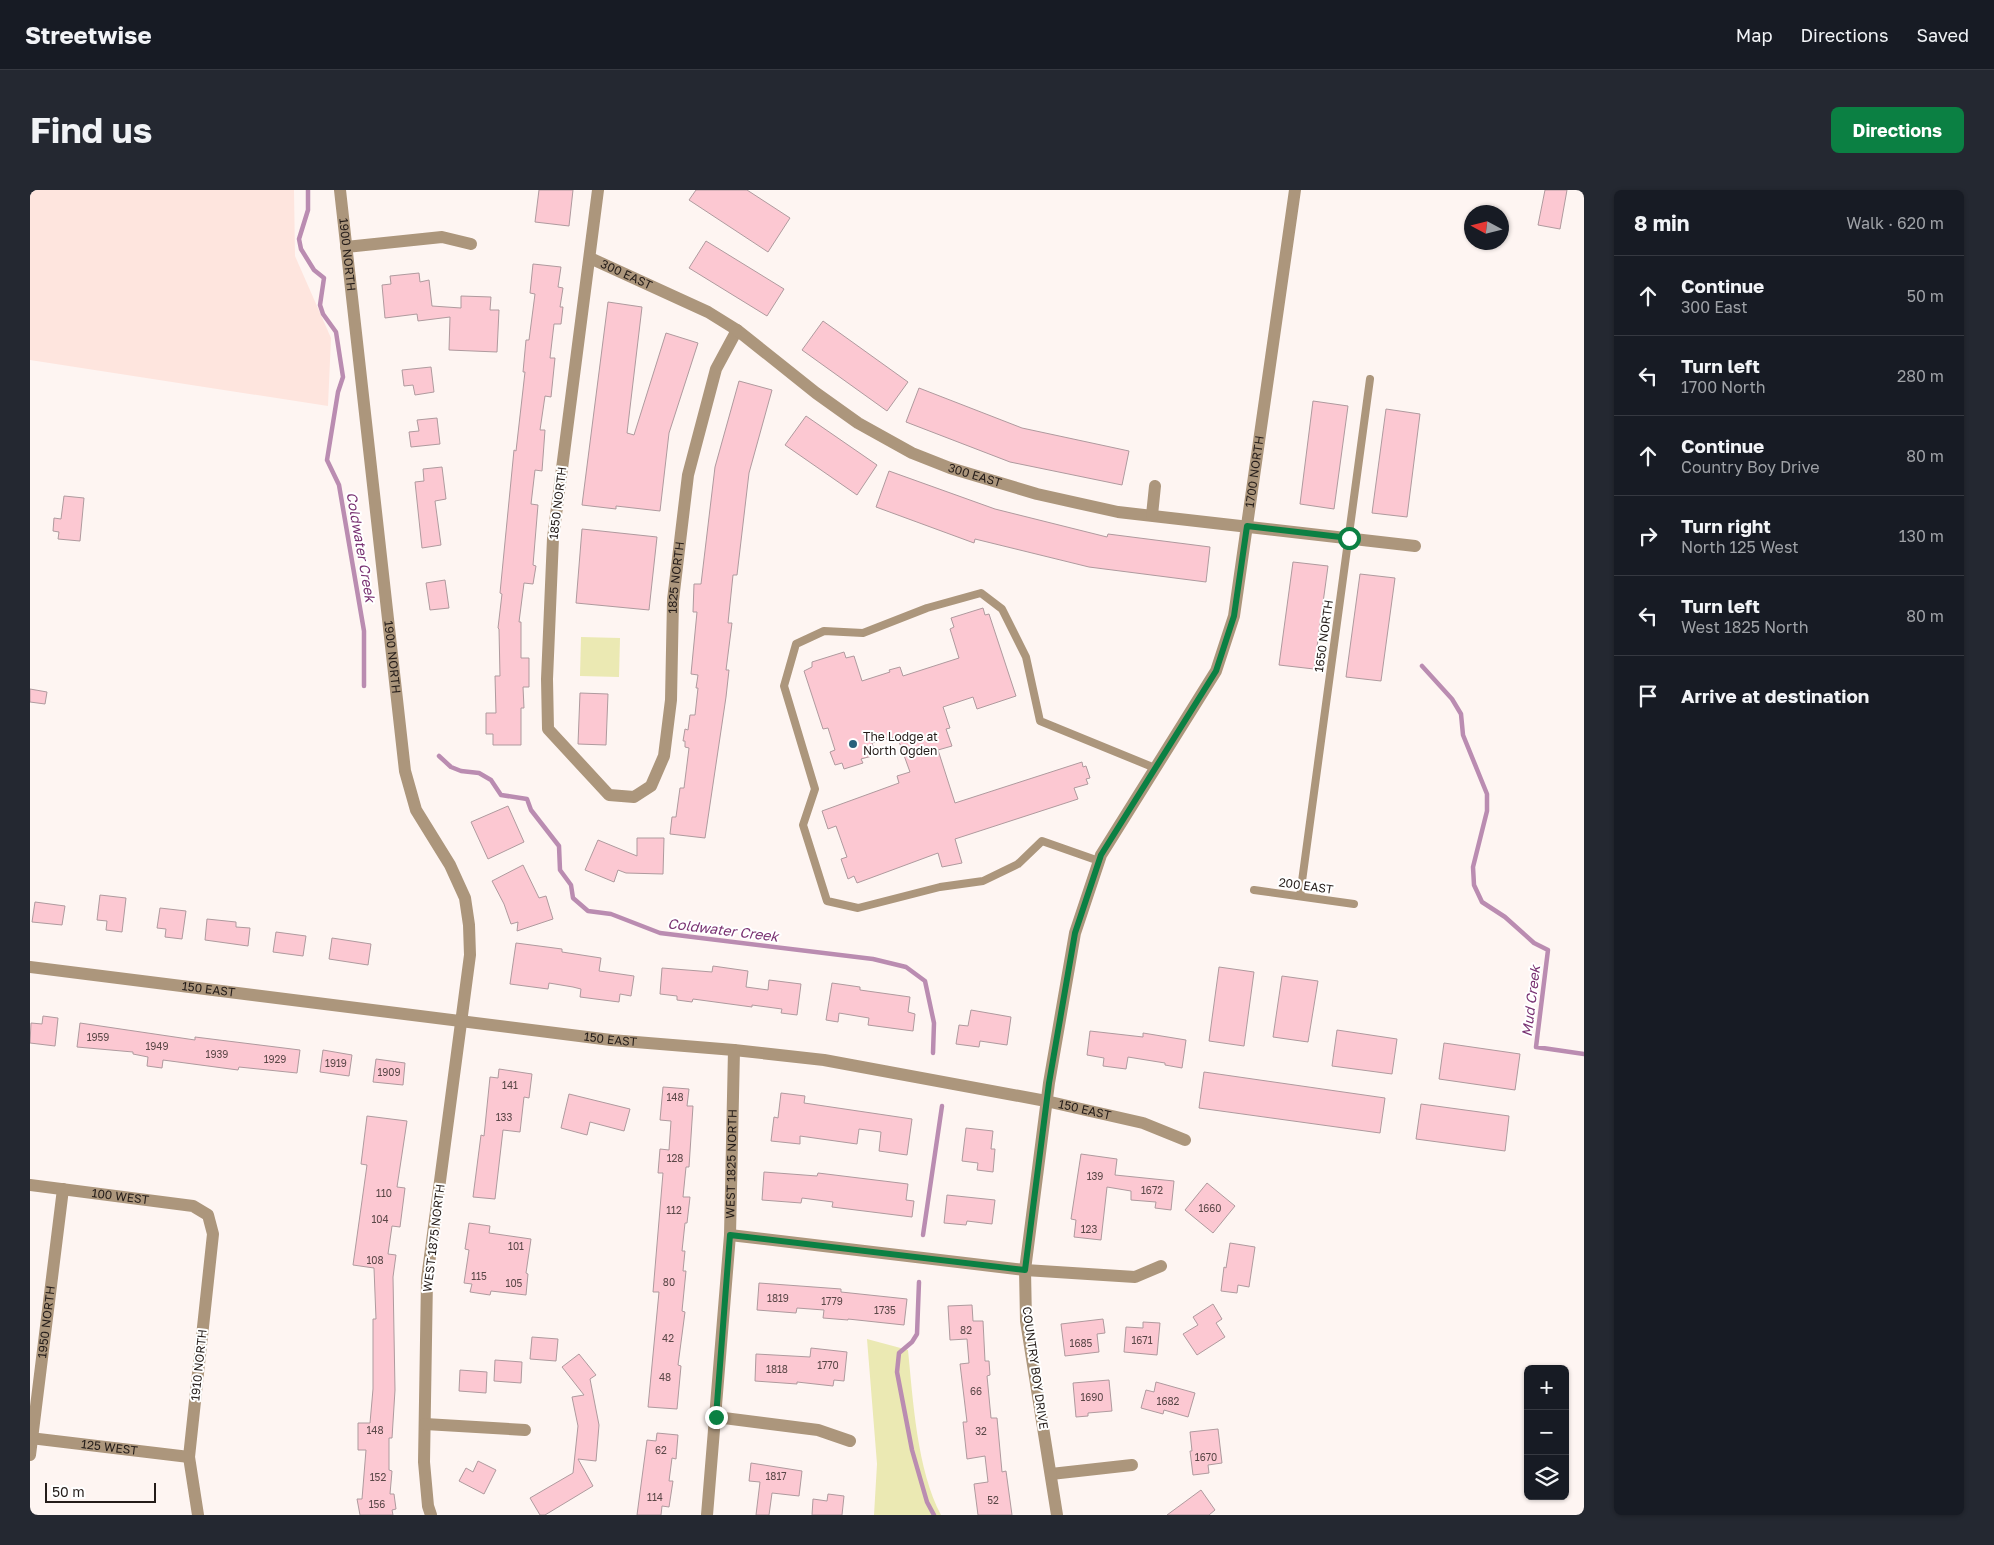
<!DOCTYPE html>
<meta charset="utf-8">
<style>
:root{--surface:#171b24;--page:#242831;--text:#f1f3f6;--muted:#9ea1a6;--line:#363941;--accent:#0b8043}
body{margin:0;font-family:"Golos Text",sans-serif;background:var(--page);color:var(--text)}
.controls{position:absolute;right:15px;bottom:15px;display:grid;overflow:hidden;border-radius:8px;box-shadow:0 1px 4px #0004}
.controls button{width:45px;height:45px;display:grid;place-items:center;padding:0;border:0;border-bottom:1px solid var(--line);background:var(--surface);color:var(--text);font:25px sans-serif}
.compass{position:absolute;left:1434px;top:15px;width:45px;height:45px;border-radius:50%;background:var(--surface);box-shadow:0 1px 4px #0004;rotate:277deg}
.scale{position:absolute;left:15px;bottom:12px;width:111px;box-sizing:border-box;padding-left:5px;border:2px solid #241c19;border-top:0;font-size:14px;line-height:18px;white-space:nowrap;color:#241c19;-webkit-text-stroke:4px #fff;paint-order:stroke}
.stop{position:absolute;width:15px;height:15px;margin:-11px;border:4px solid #0b8043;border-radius:50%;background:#fff}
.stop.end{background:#0b8043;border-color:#fff;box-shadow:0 1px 5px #0008}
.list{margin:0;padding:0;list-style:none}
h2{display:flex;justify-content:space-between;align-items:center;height:65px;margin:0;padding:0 20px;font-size:21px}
h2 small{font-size:16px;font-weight:400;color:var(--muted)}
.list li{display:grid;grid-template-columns:32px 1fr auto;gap:15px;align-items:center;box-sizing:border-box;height:80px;padding:0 20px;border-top:1px solid var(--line)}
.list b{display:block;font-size:19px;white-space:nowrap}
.list p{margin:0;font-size:16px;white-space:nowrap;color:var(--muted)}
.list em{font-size:16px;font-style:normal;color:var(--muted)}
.icon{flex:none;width:28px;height:28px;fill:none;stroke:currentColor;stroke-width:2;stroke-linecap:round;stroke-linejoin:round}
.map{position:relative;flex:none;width:1554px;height:1325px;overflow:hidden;border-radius:8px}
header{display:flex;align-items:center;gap:30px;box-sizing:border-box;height:70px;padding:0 25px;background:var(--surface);border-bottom:1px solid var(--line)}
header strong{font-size:24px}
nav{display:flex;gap:28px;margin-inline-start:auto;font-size:18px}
.intro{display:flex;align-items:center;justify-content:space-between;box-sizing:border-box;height:120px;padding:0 30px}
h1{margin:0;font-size:35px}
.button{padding:12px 22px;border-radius:8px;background:var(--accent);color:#fff;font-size:18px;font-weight:700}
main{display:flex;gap:30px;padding:0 30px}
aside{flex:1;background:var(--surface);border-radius:8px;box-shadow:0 1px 4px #0004}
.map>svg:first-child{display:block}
</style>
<header>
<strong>Streetwise</strong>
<nav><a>Map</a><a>Directions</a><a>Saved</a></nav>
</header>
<div class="intro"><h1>Find us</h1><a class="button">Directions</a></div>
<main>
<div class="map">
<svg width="1554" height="1325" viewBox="0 0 1554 1325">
<rect width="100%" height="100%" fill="#fef5f2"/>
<polygon fill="#fee5de" points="0,0 264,0 265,66 301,148 298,216 0,170"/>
<g fill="#ebe9b3">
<polygon points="551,447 590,448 589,487 550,486"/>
<path d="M837 1149 878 1160C883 1210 887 1280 911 1325H844L847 1274Z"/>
</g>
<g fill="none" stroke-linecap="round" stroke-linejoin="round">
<g stroke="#ba8cb1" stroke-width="4.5">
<polyline points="278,0 278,20 269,49 271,59 284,80 294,88 290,115 293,124 306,142 313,187 308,202 297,270 309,295 334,441 334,496"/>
<polyline points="1392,476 1422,509 1431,524 1433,545 1457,604 1457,621 1443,677 1444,695 1452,712 1475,727 1504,753 1518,760 1506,857 1554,864"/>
<polyline points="409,566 421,577 431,581 449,583 461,590 471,605 497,609 501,620 529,656 530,680 541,695 543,708 558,721 581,724 630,743 843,769 876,777 895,791 904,833 903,863"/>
<polyline points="893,1045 912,916"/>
<polyline points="889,1092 887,1144 882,1152 869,1163 867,1182 882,1260 897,1312 904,1325"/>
</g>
</g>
<g fill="#fcc8d2" stroke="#af9a9e">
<polygon points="509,0 543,0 539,36 505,32"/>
<polygon points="666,0 717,0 760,28 738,62 659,10"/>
<polygon points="1515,0 1537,0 1530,39 1508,35"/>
<polygon points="676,51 754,99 737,126 659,78"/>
<polygon points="503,74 531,77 528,97 533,98 530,117 533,117 531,134 524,134 520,168 525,168 521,207 515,206 510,240 515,240 512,281 505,280 501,314 508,315 503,375 506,376 503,394 494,393 489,432 491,432 491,468 499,468 499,497 493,497 494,518 491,518 491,555 463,555 463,544 456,544 456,523 466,523 465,486 470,486 469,439 468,438 472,404 470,403 484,260 486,261 495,182 493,182 496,150 499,150 505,104 500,103"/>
<polygon points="389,83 390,92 399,90 402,116 431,118 431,106 461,107 460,120 469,120 467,162 419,160 420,127 388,131 387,124 355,128 352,95 361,94 360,86"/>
<polygon points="578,112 612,117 597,243 604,245 636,143 668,153 639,243 630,321 586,316 586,319 552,315"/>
<polygon points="793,131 878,192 857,221 772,160"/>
<polygon points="401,177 404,202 385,205 383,195 374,196 372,180"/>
<polygon points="709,191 742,200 719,283 707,385 703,385 698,433 702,433 696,480 699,480 696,507 675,648 640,644 642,627 646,627 650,598 654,598 659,558 655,557 655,551 653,551 655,539 658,540 660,525 665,525 668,498 666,498 668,485 661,484 667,422 663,422 664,394 671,394 685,277"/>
<polygon points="889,198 992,238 1099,261 1092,295 980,272 876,232"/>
<polygon points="1283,211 1318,216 1304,319 1270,314"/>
<polygon points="1356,219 1390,224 1377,327 1342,323"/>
<polygon points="776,226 847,275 827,305 755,255"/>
<polygon points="407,228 410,254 381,257 379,242 389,241 387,230"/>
<polygon points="412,277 416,309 405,311 411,355 392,358 385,292 394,291 393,279"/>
<polygon points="859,281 965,319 1077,347 1078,344 1180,357 1176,392 1059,377 945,349 944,353 846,317"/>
<polygon points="34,306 54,308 50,351 28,349 29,342 23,341 24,328 31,329"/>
<polygon points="552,339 627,347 619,420 546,413"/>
<polygon points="1263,372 1298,376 1284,479 1249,475"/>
<polygon points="1330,384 1365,388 1351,491 1316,487"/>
<polygon points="415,390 419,418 400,420 396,393"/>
<polygon points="953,418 955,425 959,424 986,506 947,519 943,507 913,517 920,538 916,539 922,556 908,560 925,613 1052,572 1053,577 1056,576 1060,588 1056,589 1058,594 1044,598 1048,609 925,649 932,673 912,677 908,663 827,693 824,686 818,689 811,669 817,667 806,636 798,639 792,621 869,593 867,586 880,582 867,546 842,553 844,559 840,560 842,566 831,569 833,573 814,579 812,573 805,575 800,562 805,560 798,538 793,539 774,481 782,477 782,472 814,462 816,468 824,466 832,491 860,482 859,480 870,477 873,486 929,468 920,439 924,437 921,428"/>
<polygon points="0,499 17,502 15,514 0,512"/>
<polygon points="550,503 578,504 576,555 548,554"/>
<polygon points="478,616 494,652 458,669 441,632"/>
<polygon points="607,648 634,648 633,684 596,683 588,680 584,692 555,680 568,650 607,666"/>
<polygon points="493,675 509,708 516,706 523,729 487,741 488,732 481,734 474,714 462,691"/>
<polygon points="70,705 96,708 92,742 76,740 77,731 67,730"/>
<polygon points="5,712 35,716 32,735 2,732"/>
<polygon points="130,718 156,721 152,749 135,747 136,739 127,738"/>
<polygon points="177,729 206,732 206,737 220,738 218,756 175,750"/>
<polygon points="246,742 276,746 273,766 243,762"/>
<polygon points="302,748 341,754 338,775 299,769"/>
<polygon points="486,753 532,759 532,762 571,768 569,781 604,786 601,806 590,804 589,812 550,807 551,799 543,797 519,793 518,799 480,794"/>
<polygon points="683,776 718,781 716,797 738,800 739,790 771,794 767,825 751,823 752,819 722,815 722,817 663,809 662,812 647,810 647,806 630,804 632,778 682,782"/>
<polygon points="1189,777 1224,782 1214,856 1179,851"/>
<polygon points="1252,786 1288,791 1278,852 1243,847"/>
<polygon points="802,793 830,797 830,800 880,807 878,822 885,824 883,841 838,835 839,828 809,823 808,832 796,830"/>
<polygon points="941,820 981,827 977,855 950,851 949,857 926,854 929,835 938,836"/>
<polygon points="13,826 28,828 25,856 0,853 1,833 12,834"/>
<polygon points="50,833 165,850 165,847 270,860 267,883 209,877 208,880 133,870 132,878 117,876 118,867 103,864 103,862 47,857"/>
<polygon points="1307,840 1367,849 1362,884 1302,876"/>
<polygon points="1060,841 1113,847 1113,843 1156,850 1152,878 1135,875 1135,873 1098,867 1096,879 1073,876 1074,868 1057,865"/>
<polygon points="1414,853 1490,864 1485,900 1409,889"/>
<polygon points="293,860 322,865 319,886 290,882"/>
<polygon points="346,869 375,873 373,895 343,892"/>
<polygon points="469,879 502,884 499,908 494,907 490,942 473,940 465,1009 443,1007 451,945 454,946 460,887 468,888"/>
<polygon points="1174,882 1355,908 1350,943 1169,918"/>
<polygon points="633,897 659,899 657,916 663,916 659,977 656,977 653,1007 660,1007 657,1033 655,1033 652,1061 655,1061 653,1081 656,1081 652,1121 655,1122 648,1175 651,1176 647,1219 618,1217 629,1102 623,1102 633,983 628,983 630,959 639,960 641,931 630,930"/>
<polygon points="751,903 775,906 774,913 882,929 877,965 849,961 851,942 829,939 827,954 770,946 770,954 741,951 744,927 748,928"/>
<polygon points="539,904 600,919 594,941 560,932 557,945 531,938"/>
<polygon points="1391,914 1479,926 1475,961 1386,949"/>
<polygon points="337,926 377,931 367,997 375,998 370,1037 362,1036 358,1064 366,1065 363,1087 365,1200 362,1248 359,1248 359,1280 362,1281 360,1304 364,1304 366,1319 362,1320 363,1325 330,1325 327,1309 332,1309 336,1260 328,1260 328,1233 340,1233 343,1199 343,1129 346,1129 344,1078 323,1075 337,975 331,974"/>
<polygon points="936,938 963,941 961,959 965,959 963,982 947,980 948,973 932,971"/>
<polygon points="1051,964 1087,969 1085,985 1144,991 1141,1020 1125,1018 1126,1012 1101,1010 1101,1001 1077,997 1071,1050 1044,1047 1046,1030 1041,1029"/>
<polygon points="734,982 787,986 788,983 878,994 876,1010 884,1011 882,1027 802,1017 803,1012 772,1008 771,1013 732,1010"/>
<polygon points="1177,993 1205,1016 1183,1043 1155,1020"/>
<polygon points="917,1005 965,1010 962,1034 937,1031 936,1035 914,1033"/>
<polygon points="439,1033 460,1036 459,1043 501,1049 496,1083 498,1084 496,1105 461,1101 460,1105 440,1102 442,1094 434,1093 439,1060 435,1059"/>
<polygon points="1200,1053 1225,1057 1219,1097 1208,1095 1207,1103 1191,1101 1194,1077 1196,1078"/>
<polygon points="729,1093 811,1099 811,1102 877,1109 874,1135 818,1129 818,1130 793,1128 794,1120 767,1118 766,1123 727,1120"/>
<polygon points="1183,1114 1192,1129 1186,1133 1195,1147 1167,1165 1153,1144 1168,1135 1163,1127"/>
<polygon points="942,1115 943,1131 953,1131 955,1171 959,1171 960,1185 957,1186 961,1228 967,1228 972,1282 976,1281 982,1325 948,1325 944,1294 958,1292 955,1266 937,1269 933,1232 937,1232 930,1174 939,1173 937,1149 920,1150 918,1116"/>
<polygon points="1073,1129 1075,1143 1067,1144 1069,1162 1035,1166 1031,1134"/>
<polygon points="1113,1132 1130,1133 1127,1165 1094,1162 1096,1137 1113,1138"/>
<polygon points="502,1147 528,1149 526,1171 500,1169"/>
<polygon points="781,1158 817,1162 814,1191 804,1190 803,1196 767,1192 767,1194 725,1191 726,1164 780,1167"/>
<polygon points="549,1164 566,1185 560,1189 569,1235 566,1271 548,1269 563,1296 515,1325 510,1325 500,1308 543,1283 548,1236 542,1207 554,1205 532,1177"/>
<polygon points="465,1170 492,1172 491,1193 464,1191"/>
<polygon points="430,1180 457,1182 456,1203 429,1201"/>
<polygon points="1079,1190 1082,1221 1058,1223 1058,1226 1046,1227 1043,1193"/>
<polygon points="1126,1192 1165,1203 1158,1227 1134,1220 1133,1224 1111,1218 1116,1200 1124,1202"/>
<polygon points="1188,1239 1192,1273 1178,1275 1179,1283 1163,1285 1160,1261 1162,1261 1160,1242"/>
<polygon points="627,1243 648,1245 646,1269 642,1268 639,1291 643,1291 639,1317 632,1316 631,1325 607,1325 617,1250 626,1251"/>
<polygon points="448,1271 466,1280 454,1304 429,1291 436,1278 443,1282"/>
<polygon points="721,1273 772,1281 769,1306 742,1303 739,1325 726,1325 730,1292 719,1291"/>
<polygon points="1171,1300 1185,1320 1179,1325 1137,1325"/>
<polygon points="798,1304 814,1306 812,1325 782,1325 783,1309 797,1311"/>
</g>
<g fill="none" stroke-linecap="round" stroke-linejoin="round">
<g stroke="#ac967c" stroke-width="8">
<polyline points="1069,671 1012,651 988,674 953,691 910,697 828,718 797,711 773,635 785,599 754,496 766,454 794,441 833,443 897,418 951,403 972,419 996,467 1010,531 1125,578"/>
<polyline points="1224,700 1324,714"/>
<polyline points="1270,706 1340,189"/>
</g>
<g stroke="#ac967c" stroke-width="12">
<path id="s1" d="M310 0 375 581 386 620 420 675 435 708 439 735 440 765 397 1089 394 1272 398 1316 401 1325"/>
<path id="s2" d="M568 0 523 348 517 489 518 539 579 605 604 607 621 596 634 566 641 510 643 410 658 285 686 179 707 140"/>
<polyline points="316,57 412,47 441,54"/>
<path id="s3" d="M560 68 678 122 707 140 786 203 828 233 882 263 920 278 1007 304 1088 322 1385 356"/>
<polyline points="1122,325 1125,296"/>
<path id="s4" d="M0 777 581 850 704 860 794 870 1016 911 1113 933 1155 950"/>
<path id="s5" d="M0 995 163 1016 178 1025 183 1044 159 1267 168 1325"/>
<polyline points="700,1045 995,1080 1105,1087 1131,1076"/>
<polyline points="686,1227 788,1240 820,1251"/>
<polyline points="395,1234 495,1240"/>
<path id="s6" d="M0 1248 159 1267"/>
<path id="s7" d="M0 1265 33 999"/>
<polyline points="1021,1284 1102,1275"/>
<path id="s8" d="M677 1325 700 1045 704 860"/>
<path id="s9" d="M1027 1325 996 1131 995 1080 1019 893 1045 743 1071 665 1186 481 1204 426 1265 0"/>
</g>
</g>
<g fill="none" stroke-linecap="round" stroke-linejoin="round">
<polyline stroke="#0b8043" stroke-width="6" points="686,1227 700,1045 995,1080 1019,893 1045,743 1071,665 1186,481 1204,426 1217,336 1319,348"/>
</g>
<circle fill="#29627c" stroke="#fff" stroke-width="2" cx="823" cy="554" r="5"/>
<g text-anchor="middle" stroke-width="4" stroke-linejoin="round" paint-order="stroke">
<g font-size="10" fill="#5a4747">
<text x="68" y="851">1959</text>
<text x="127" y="860">1949</text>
<text x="187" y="868">1939</text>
<text x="245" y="873">1929</text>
<text x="306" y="877">1919</text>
<text x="359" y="886">1909</text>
<text x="480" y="899">141</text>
<text x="645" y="911">148</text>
<text x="474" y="931">133</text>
<text x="645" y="972">128</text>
<text x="1065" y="990">139</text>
<text x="1122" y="1004">1672</text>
<text x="354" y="1007">110</text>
<text x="1180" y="1022">1660</text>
<text x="644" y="1024">112</text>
<text x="350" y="1033">104</text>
<text x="1059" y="1043">123</text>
<text x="486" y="1060">101</text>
<text x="345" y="1074">108</text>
<text x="449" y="1090">115</text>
<text x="639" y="1096">80</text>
<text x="484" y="1097">105</text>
<text x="748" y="1112">1819</text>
<text x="802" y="1115">1779</text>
<text x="855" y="1124">1735</text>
<text x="936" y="1144">82</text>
<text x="638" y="1152">42</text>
<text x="1112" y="1154">1671</text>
<text x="1051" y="1157">1685</text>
<text x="798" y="1179">1770</text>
<text x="747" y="1183">1818</text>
<text x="635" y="1191">48</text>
<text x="946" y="1205">66</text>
<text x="1062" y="1211">1690</text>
<text x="1138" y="1215">1682</text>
<text x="345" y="1244">148</text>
<text x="951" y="1245">32</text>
<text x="631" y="1264">62</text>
<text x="1176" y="1271">1670</text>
<text x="746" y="1290">1817</text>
<text x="348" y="1291">152</text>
<text x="625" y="1311">114</text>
<text x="963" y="1314">52</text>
<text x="347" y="1318">156</text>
</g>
<g font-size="12" fill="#241c19" stroke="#fff">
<text dy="4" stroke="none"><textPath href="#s1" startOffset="65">1900 NORTH</textPath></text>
<text dy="4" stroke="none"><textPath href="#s3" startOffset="40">300 EAST</textPath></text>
<text dy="4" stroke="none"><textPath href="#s9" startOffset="1091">1700 NORTH</textPath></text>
<text dy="4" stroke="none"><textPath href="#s3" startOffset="445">300 EAST</textPath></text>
<text transform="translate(528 313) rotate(-83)" y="4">1850 NORTH</text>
<text dy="4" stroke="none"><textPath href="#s2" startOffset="889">1825 NORTH</textPath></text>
<text transform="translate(1294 446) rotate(-82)" y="4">1650 NORTH</text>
<text dy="4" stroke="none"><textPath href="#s1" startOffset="470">1900 NORTH</textPath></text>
<text transform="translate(1276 696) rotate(8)" y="4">200 EAST</text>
<text dy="4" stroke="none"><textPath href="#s4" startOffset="180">150 EAST</textPath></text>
<text dy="4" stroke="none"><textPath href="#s4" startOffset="585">150 EAST</textPath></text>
<text dy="4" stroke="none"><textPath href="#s4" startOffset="1065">150 EAST</textPath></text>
<text dy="4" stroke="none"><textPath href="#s8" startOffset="352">WEST 1825 NORTH</textPath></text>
<text dy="4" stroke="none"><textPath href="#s5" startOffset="91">100 WEST</textPath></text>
<text transform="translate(404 1048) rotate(-83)" y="4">WEST 1875 NORTH</text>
<text dy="4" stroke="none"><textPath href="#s7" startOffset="134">1950 NORTH</textPath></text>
<text transform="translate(169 1175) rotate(-84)" y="4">1910 NORTH</text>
<text transform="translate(1005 1178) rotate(82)" y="4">COUNTRY BOY DRIVE</text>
<text dy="4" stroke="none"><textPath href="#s6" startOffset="80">125 WEST</textPath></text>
</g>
<g font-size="12" fill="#241c19" stroke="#fff" text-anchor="start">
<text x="833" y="551">The Lodge at<tspan x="833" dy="14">North Ogden</tspan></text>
</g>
<g font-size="14" font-style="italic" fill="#793272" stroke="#fff">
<text transform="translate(331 357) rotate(80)" y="5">Coldwater Creek</text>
<text transform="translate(693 740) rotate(7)" y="5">Coldwater Creek</text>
<text transform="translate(1501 811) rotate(-83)" y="5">Mud Creek</text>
</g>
</g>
</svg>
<div class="controls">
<button>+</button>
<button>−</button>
<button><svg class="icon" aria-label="layers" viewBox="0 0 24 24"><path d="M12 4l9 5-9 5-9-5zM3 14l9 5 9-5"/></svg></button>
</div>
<svg class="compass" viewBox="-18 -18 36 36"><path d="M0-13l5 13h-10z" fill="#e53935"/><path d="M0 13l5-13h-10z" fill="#9ea1a6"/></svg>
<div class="scale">50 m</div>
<div class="stop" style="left:1319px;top:348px"></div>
<div class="stop end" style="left:686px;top:1227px"></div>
</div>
<aside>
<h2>8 min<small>Walk · 620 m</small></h2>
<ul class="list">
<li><svg class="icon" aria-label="ahead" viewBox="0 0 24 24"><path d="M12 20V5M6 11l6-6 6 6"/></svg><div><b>Continue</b><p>300 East</p></div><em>50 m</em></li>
<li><svg class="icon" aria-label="left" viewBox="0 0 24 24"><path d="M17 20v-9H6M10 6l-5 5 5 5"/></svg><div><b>Turn left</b><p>1700 North</p></div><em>280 m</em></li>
<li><svg class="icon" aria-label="ahead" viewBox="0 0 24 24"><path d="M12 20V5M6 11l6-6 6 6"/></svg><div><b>Continue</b><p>Country Boy Drive</p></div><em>80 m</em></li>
<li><svg class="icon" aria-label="right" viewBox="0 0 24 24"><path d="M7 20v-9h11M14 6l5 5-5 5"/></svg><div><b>Turn right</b><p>North 125 West</p></div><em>130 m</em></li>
<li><svg class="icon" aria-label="left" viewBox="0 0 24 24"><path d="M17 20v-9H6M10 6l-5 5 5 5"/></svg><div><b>Turn left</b><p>West 1825 North</p></div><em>80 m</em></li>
<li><svg class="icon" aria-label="arrive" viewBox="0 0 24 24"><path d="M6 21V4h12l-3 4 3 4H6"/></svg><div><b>Arrive at destination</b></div></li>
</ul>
</aside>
</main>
